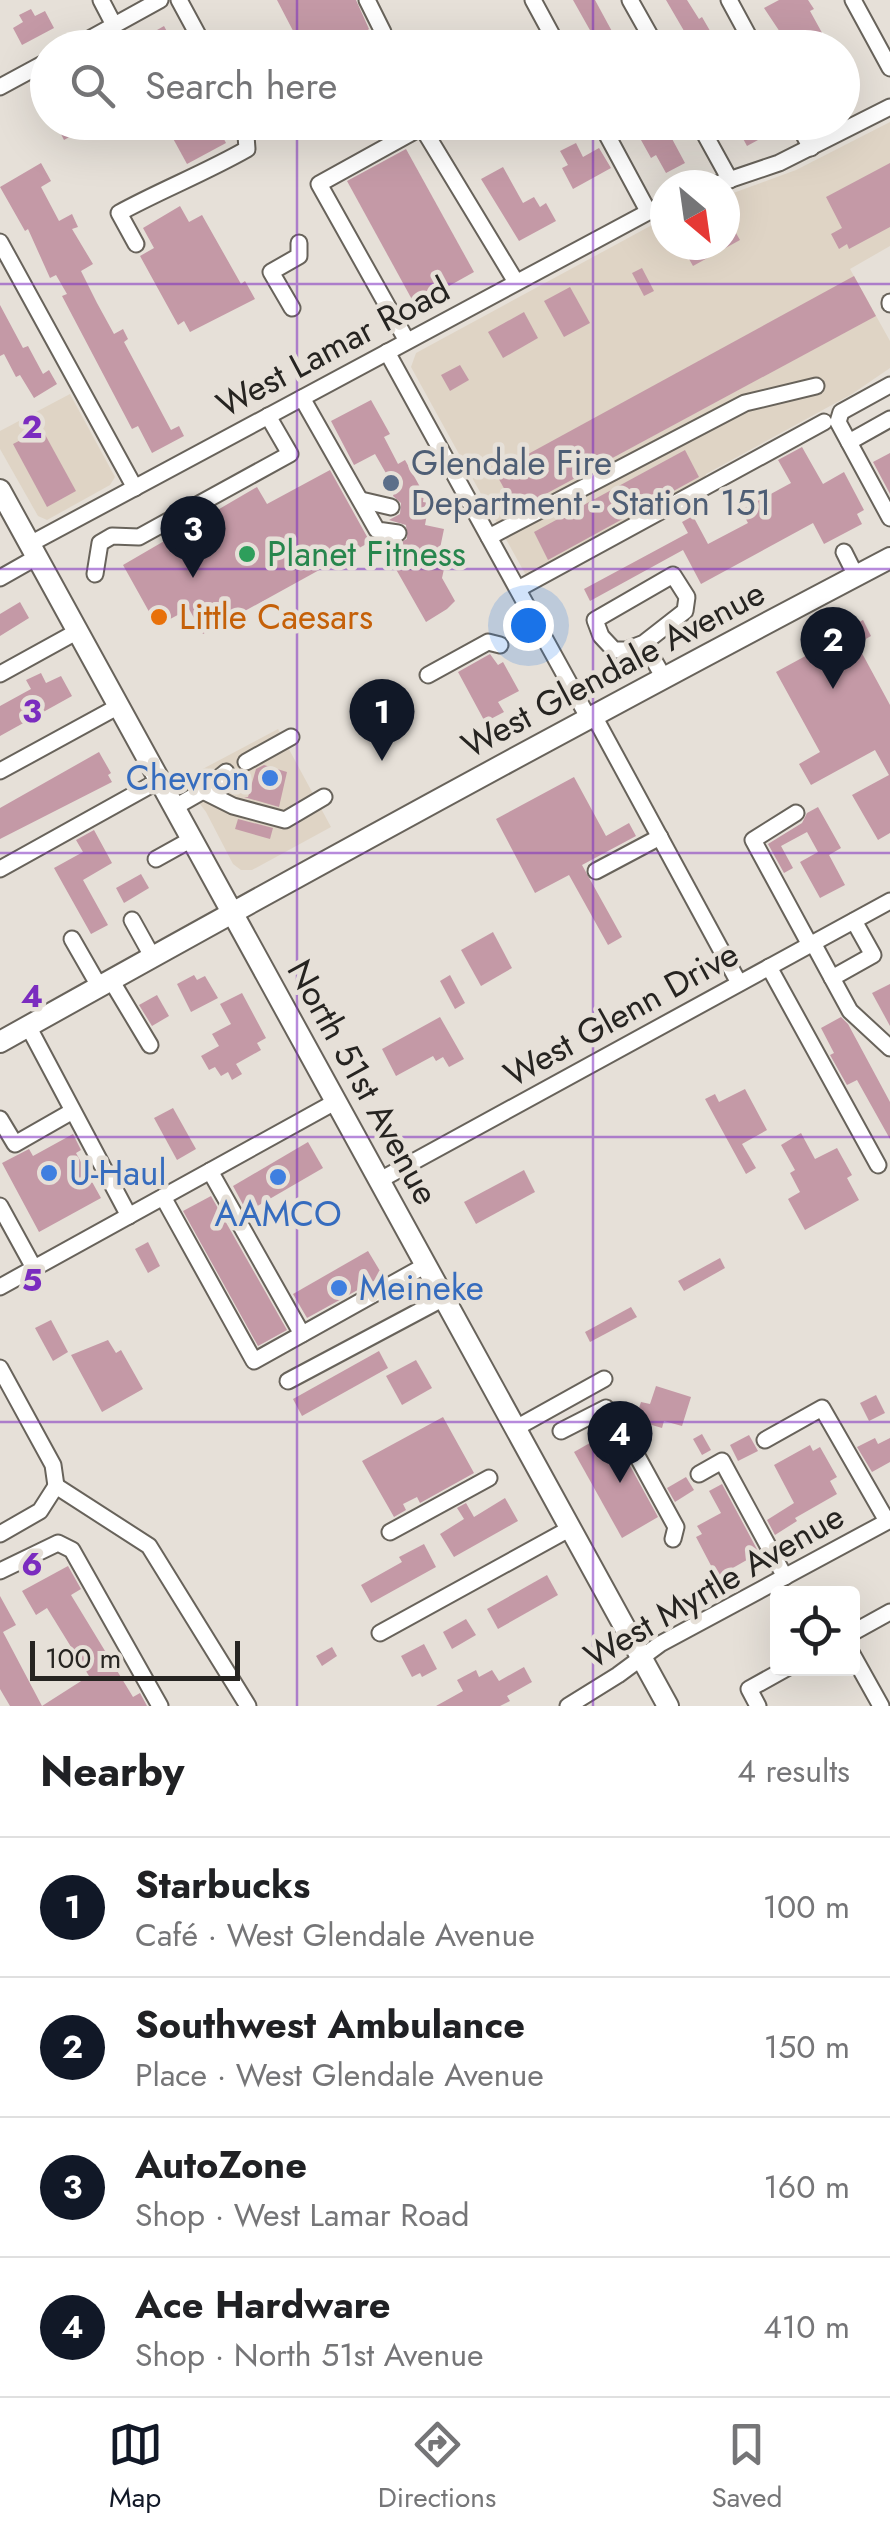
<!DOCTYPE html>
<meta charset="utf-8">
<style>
:root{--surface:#fff;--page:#f2f2f2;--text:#202124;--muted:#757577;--line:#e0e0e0;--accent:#111827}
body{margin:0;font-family:Jost,sans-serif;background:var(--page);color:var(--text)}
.controls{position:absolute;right:30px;bottom:30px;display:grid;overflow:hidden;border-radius:10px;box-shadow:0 10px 40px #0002}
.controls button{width:90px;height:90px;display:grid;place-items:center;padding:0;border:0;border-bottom:2px solid var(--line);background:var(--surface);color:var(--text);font:50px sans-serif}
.compass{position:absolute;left:650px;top:170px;width:90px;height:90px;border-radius:50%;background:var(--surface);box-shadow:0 10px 40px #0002;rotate:151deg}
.scale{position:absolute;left:30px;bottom:25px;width:210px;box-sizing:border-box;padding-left:10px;border:5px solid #262421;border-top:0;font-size:28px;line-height:35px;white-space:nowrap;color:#262421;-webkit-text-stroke:8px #e6e0d8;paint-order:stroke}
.you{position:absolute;left:528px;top:625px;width:35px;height:35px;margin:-25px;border:8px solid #fff;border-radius:50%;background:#1a73e8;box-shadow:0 0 0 15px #1a73e833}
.badge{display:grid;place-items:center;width:65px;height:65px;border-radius:50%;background:var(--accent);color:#fff;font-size:32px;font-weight:700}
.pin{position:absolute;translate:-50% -82px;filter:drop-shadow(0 2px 5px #0008)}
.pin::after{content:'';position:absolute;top:52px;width:35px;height:30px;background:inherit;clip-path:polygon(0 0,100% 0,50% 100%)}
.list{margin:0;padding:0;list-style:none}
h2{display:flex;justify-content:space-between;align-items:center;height:130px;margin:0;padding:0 40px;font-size:42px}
h2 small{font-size:32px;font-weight:400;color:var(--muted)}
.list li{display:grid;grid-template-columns:65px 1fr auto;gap:30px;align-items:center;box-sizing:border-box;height:140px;padding:0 40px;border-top:2px solid var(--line)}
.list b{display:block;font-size:38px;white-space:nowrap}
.list p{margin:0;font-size:32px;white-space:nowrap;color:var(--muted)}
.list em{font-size:32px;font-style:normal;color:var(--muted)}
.icon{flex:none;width:55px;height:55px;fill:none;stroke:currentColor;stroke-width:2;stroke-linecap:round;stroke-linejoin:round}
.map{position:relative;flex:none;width:890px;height:1706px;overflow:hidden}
.search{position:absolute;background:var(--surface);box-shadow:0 10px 40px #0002;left:30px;right:30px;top:30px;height:110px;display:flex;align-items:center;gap:25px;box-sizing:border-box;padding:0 35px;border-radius:55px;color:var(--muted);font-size:38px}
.sheet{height:690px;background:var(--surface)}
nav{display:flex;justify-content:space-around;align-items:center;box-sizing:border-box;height:140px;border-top:2px solid var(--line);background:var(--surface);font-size:28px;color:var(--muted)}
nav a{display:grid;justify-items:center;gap:5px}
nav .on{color:var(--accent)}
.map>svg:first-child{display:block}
</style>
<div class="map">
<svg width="890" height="1706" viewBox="0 0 890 1706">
<rect width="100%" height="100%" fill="#e6e0d8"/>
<g fill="#dfd4c5">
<polygon points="890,122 890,246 850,269 890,341 890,368 852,394 706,474 703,484 528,579 411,367 416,353 665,218 665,245 725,245 725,196 796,170"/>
<polygon points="70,394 115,477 110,485 47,520 38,516 0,449 0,431"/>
<polygon points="278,729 331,827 252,870 241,870 233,864 206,812 182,780"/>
</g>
<g fill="#c499a6">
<polygon points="277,0 356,0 369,29 356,41 352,33 326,48 302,48"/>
<polygon points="573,0 595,0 621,48 600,48"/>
<polygon points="666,0 687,0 699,19 702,17 720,48 694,48"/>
<polygon points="779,0 808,0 814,9 810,11 826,40 812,48 806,38 798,42 795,36 786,41 764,8"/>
<polygon points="31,9 35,16 45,11 54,28 22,45 13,28 23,22 19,15"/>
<polygon points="164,26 176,48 157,48 150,34"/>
<polygon points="842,71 856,96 842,104"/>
<polygon points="55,122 96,122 64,140"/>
<polygon points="164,122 215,122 226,143 187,164"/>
<polygon points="631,122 663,122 685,163 666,173 656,155 651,158"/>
<polygon points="734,122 786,122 786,125 747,146"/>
<polygon points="576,143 583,157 599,148 611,168 573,189 562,168 568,165 560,151"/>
<polygon points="406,149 474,272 415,305 347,181"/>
<polygon points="41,163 51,181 41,187 59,221 72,214 78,227 72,229 93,264 81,271 97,303 114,334 123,329 128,339 124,342 171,430 179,426 184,436 152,453 138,426 132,429 62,296 67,294 56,275 50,278 28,229 25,231 0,187"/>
<polygon points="890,163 890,227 849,249 847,244 839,249 831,234 842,228 826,197"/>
<polygon points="503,167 523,203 534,197 540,207 546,203 556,221 519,241 481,179"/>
<polygon points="180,206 189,222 202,215 241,284 245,281 255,299 190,332 184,321 178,325 140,256 154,248 143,228"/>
<polygon points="725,214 740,240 693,266 681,245 725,245"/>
<polygon points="642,268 654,291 644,296 632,273"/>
<polygon points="854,276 876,316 516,510 495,472"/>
<polygon points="570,287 590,323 564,337 544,301"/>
<polygon points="0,305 23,348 28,346 43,374 49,370 57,384 34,398 20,375 16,377 4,354 0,356"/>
<polygon points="524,312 538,338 503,358 488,332"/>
<polygon points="460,365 469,380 450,391 441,375"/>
<polygon points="371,400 390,434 384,437 398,464 405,460 424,494 423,502 429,503 425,525 444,529 438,558 446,560 442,578 455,601 447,609 426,622 393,564 385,563 377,547 395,550 396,544 407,539 406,525 389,520 400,514 401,503 393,496 395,489 375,454 354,465 331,421"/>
<polygon points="42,429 76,491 47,507 13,444"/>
<polygon points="802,447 823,484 844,472 864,510 857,514 862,524 824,544 813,523 701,584 683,550 590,601 584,589 688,533 682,522 693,516 708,544 748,523 741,510 791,483 778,460"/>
<polygon points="685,450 699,477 548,560 534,532"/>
<polygon points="890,453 890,494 873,462"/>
<polygon points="330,470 370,542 203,634 189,609 157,626 123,565 257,487 267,504"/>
<polygon points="20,602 29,618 0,636 0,614"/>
<polygon points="863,620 871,636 857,644 890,705 890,833 878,840 852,795 889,775 875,750 811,785 799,764 820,752 776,672 835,640 833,636"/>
<polygon points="490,654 498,665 503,662 519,691 498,702 504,712 485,722 458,672"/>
<polygon points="41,673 46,683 61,676 72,696 0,736 0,706 31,689 26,680"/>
<polygon points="99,752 111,773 108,775 112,782 0,839 0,808"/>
<polygon points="264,765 287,772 279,807 244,797 248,797 256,769"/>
<polygon points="574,777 606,836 629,823 636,836 582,865 622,937 608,945 569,875 535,893 496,819"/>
<polygon points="818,807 841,848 829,855 845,885 820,898 800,862 818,852 807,832 781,846 793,868 784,873 768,844 802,823 807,813"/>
<polygon points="238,819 273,828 270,839 235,829"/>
<polygon points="94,830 112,863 83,880 108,925 91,934 54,868 83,852 76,840"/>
<polygon points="141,874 149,888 124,903 116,888"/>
<polygon points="493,932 512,968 481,986 461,950"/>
<polygon points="194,975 197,980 205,976 218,998 191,1012 177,984"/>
<polygon points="450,975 465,1003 455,1009 440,981"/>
<polygon points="890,984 890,1026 872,993"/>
<polygon points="242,993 266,1038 257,1043 261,1050 236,1064 242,1074 232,1080 228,1072 221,1076 215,1067 209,1070 201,1056 219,1046 212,1034 231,1024 220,1004"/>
<polygon points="157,995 169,1016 152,1026 139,1005"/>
<polygon points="440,1017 464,1059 449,1067 443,1057 436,1061 433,1056 396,1076 382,1049"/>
<polygon points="841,1017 848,1024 890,1102 890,1139 857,1080 847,1085 830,1055 834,1053 821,1028"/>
<polygon points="745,1089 767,1130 742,1144 756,1168 746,1174 705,1099 715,1094 719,1102"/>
<polygon points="173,1108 196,1149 177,1160 154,1118"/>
<polygon points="801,1133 815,1159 837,1148 852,1175 847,1178 859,1200 805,1230 788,1199 800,1192 790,1173 795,1170 781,1145"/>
<polygon points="73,1134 81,1150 76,1153 101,1198 39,1232 2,1163 29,1149 33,1156"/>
<polygon points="308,1142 323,1168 247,1212 233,1186"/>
<polygon points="524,1170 535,1192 476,1224 464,1202"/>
<polygon points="211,1196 287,1330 258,1346 183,1211"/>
<polygon points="148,1242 160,1266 148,1273 135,1249"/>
<polygon points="368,1251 383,1276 307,1318 293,1294"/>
<polygon points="720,1258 725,1268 684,1291 678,1281"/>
<polygon points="631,1307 637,1317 590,1342 585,1332"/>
<polygon points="51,1320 68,1352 53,1361 35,1328"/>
<polygon points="108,1340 116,1353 121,1350 143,1389 102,1412 71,1355"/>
<polygon points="379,1351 388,1368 302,1416 293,1399"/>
<polygon points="416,1360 432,1388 402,1405 386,1376"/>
<polygon points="656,1386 691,1397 682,1426 664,1421 662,1428 635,1420 641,1402 650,1404"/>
<polygon points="876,1395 885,1413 869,1421 860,1403"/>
<polygon points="443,1417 474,1473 420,1503 417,1497 403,1504 406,1510 394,1517 362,1461"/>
<polygon points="611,1431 658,1517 622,1538 574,1452"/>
<polygon points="702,1434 711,1450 702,1455 693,1439"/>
<polygon points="749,1435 758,1451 738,1461 730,1445"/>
<polygon points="875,1438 878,1444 890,1438 890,1462 872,1472 857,1447"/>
<polygon points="810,1445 813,1451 820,1447 837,1477 830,1481 837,1494 795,1518 797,1521 775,1535 767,1520 794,1503 774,1465"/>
<polygon points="686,1477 694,1490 675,1502 667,1488"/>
<polygon points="722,1484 759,1553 717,1577 696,1537 702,1534 697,1526 721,1513 709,1491"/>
<polygon points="505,1498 518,1521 454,1557 440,1534 464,1519 457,1508 466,1503 474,1517"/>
<polygon points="424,1544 436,1567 371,1603 361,1585 402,1562 399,1557"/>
<polygon points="68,1566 81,1589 71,1595 133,1697 140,1693 147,1706 10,1706 0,1689 0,1596 16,1625 3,1632 42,1706 89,1676 47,1608 36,1615 22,1591"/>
<polygon points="547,1575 558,1595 498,1629 487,1609"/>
<polygon points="466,1619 476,1635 452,1649 443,1632"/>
<polygon points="424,1644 437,1669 422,1677 420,1673 412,1677 401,1656"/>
<polygon points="332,1647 337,1656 322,1666 316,1656"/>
<polygon points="524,1667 532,1682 507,1696 510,1701 500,1706 436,1706 463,1691 457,1680 476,1670 479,1677 492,1670 499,1681"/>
</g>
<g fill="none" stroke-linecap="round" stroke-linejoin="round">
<g stroke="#68635b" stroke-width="19">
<g id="minor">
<polyline points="101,0 114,25"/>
<polyline points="179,0 205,48"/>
<polyline points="533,0 559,48"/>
<polyline points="630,0 657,48"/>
<polyline points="729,0 755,48"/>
<polyline points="853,0 890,68"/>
<polyline points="73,48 160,0"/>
<polyline points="365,48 383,32 367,0"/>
<polyline points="0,87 48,61"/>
<polyline points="600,122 648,211"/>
<polyline points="698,122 730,180"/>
<polyline points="797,122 811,148"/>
<polyline points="714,185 779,163 890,107"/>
<polyline points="0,242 135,488"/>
<path d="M136 244 119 213C161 190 205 173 247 149L245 122"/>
<polyline points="890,302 890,304"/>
<polyline points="292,308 271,272 299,256 299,243"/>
<polyline points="407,341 319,184 422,127 516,282"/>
<polyline points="387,352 589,719"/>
<polyline points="890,385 841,412 838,422 890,518"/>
<polyline points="302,398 377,530 398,533"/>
<polyline points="849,442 890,419"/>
<polyline points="361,500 391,507"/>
<polyline points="489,537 745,403 816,386"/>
<polyline points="30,544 665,203"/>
<polyline points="844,552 856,576"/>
<polyline points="95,574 100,543 112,536 139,537 290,454 268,416"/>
<polyline points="0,578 37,557"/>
<polyline points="518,589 824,422"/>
<polyline points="644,643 626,650 614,650 601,636 595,620 673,575 687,597 685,611 644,643 664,678"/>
<polyline points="0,674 78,631"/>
<polyline points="428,675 488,642 500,645"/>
<polyline points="594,716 739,983"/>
<polyline points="246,762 291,737"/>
<polyline points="0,771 119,706"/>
<polyline points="203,791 233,806 285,820 324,797"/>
<polyline points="175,807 203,791 226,772"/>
<polyline points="796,813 753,840 810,945"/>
<polyline points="156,859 192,839"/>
<polyline points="0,869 160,780"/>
<polyline points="596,871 660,837"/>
<polyline points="132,920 152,956"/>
<polyline points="854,921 873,955 832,978 850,1011 890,1048"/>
<polyline points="72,939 99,986"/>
<polyline points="813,943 832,978"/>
<polyline points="769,967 878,1165"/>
<polyline points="111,980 150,1045"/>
<polyline points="28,1026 129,1216"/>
<polyline points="0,1119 15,1144 71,1112"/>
<polyline points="210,1171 302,1334"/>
<polyline points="380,1180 890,901"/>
<polyline points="163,1197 254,1361 426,1265"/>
<polyline points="0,1206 34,1268"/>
<polyline points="0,1287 335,1102"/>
<polyline points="0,1368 53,1465 56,1486"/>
<polyline points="288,1381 444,1298"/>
<polyline points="516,1428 604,1379"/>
<polyline points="561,1431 606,1408 619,1423 676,1527 673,1539"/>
<polyline points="765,1440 822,1408 887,1521"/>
<polyline points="699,1474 722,1461 785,1577"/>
<polyline points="56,1486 149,1546 248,1706"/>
<polyline points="390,1532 489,1478"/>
<polyline points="0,1534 40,1511 56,1486"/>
<polyline points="0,1571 58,1543 72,1550 160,1706"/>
<polyline points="380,1633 571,1528"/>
<polyline points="852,1633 890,1612"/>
<polyline points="852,1654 881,1706"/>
<polyline points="568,1706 618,1675 660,1644 890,1520"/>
<polyline points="758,1706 749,1689 787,1668"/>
</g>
</g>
<g stroke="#68635b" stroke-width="24">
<g id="major">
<polyline points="0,490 668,1706"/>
<path d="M0 1042C295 877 591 715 890 558"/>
</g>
</g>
<use href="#minor" stroke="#fff" stroke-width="15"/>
<use href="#major" stroke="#fff" stroke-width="20"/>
</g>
<path fill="none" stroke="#7b2cbf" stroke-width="2.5" stroke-opacity="0.55" d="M297 0V48M593 0V48M297 122V1706M593 122V1706M0 284H890M0 569H890M0 853H890M0 1137H890M0 1422H890"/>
<circle fill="#5c6f8a" stroke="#e6e0d8" stroke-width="4" cx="391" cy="483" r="10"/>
<circle fill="#2e9e5b" stroke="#e6e0d8" stroke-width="4" cx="247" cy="554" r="10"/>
<circle fill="#e8710a" stroke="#e6e0d8" stroke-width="4" cx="159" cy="617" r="10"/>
<g fill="#3f7fe0" stroke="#e6e0d8" stroke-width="4">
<circle cx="270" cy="778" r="10"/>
<circle cx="49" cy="1173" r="10"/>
<circle cx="278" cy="1177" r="10"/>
<circle cx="339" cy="1288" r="10"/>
</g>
<g text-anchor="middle" stroke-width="9" stroke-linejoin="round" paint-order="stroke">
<g font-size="35" fill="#262421" stroke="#e6e0d8">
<text transform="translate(333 347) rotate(-28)" y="12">West Lamar Road</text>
<text transform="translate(613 669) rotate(-28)" y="12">West Glendale Avenue</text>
<text transform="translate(621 1014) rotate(-29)" y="12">West Glenn Drive</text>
<text transform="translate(363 1082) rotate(61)" y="12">North 51st Avenue</text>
<text transform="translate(714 1586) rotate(-30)" y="12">West Myrtle Avenue</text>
</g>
<g font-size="35" fill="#4e5e75" stroke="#e6e0d8" text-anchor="start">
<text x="411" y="475">Glendale Fire<tspan x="411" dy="40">Department - Station 151</tspan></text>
</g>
<g font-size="35" fill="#27864d" stroke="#e6e0d8" text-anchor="start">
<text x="267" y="566">Planet Fitness</text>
</g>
<g font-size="35" fill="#c56008" stroke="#e6e0d8" text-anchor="start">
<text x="179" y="629">Little Caesars</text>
</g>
<g font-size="35" fill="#366cbe" stroke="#e6e0d8" text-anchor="start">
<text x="250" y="790" text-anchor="end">Chevron</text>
<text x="69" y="1185">U-Haul</text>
<text x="278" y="1226" text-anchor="middle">AAMCO</text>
<text x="359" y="1300">Meineke</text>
</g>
</g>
<g font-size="32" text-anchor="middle" font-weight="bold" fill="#7b2cbf" stroke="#e6e0d8" stroke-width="9" stroke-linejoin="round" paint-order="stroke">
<text x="32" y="438">2</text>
<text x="32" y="722">3</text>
<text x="32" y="1007">4</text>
<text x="32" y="1291">5</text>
<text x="32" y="1575">6</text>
</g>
</svg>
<div class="controls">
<button><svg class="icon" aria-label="locate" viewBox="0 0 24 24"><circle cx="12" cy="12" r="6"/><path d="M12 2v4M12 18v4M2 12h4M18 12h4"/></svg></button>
</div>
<svg class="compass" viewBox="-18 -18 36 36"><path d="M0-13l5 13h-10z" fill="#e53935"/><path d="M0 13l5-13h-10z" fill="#757577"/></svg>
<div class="scale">100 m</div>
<div class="you"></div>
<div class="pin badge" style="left:382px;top:761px">1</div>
<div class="pin badge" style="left:833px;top:689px">2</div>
<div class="pin badge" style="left:193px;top:578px">3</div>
<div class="pin badge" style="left:620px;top:1483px">4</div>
<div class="search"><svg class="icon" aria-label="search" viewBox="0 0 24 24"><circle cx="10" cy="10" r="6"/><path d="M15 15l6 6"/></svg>Search here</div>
</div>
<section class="sheet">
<h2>Nearby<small>4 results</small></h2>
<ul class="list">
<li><span class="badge">1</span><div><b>Starbucks</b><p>Café · West Glendale Avenue</p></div><em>100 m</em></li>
<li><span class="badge">2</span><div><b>Southwest Ambulance</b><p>Place · West Glendale Avenue</p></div><em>150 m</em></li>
<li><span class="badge">3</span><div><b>AutoZone</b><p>Shop · West Lamar Road</p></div><em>160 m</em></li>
<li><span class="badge">4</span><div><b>Ace Hardware</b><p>Shop · North 51st Avenue</p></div><em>410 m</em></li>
</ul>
</section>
<nav>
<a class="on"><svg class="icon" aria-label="map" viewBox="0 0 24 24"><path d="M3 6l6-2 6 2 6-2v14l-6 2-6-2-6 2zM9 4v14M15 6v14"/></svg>Map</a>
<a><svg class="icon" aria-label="directions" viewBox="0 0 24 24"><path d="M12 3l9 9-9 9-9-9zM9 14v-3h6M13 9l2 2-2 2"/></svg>Directions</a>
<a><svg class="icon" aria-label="saved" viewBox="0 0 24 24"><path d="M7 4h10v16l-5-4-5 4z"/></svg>Saved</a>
</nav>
